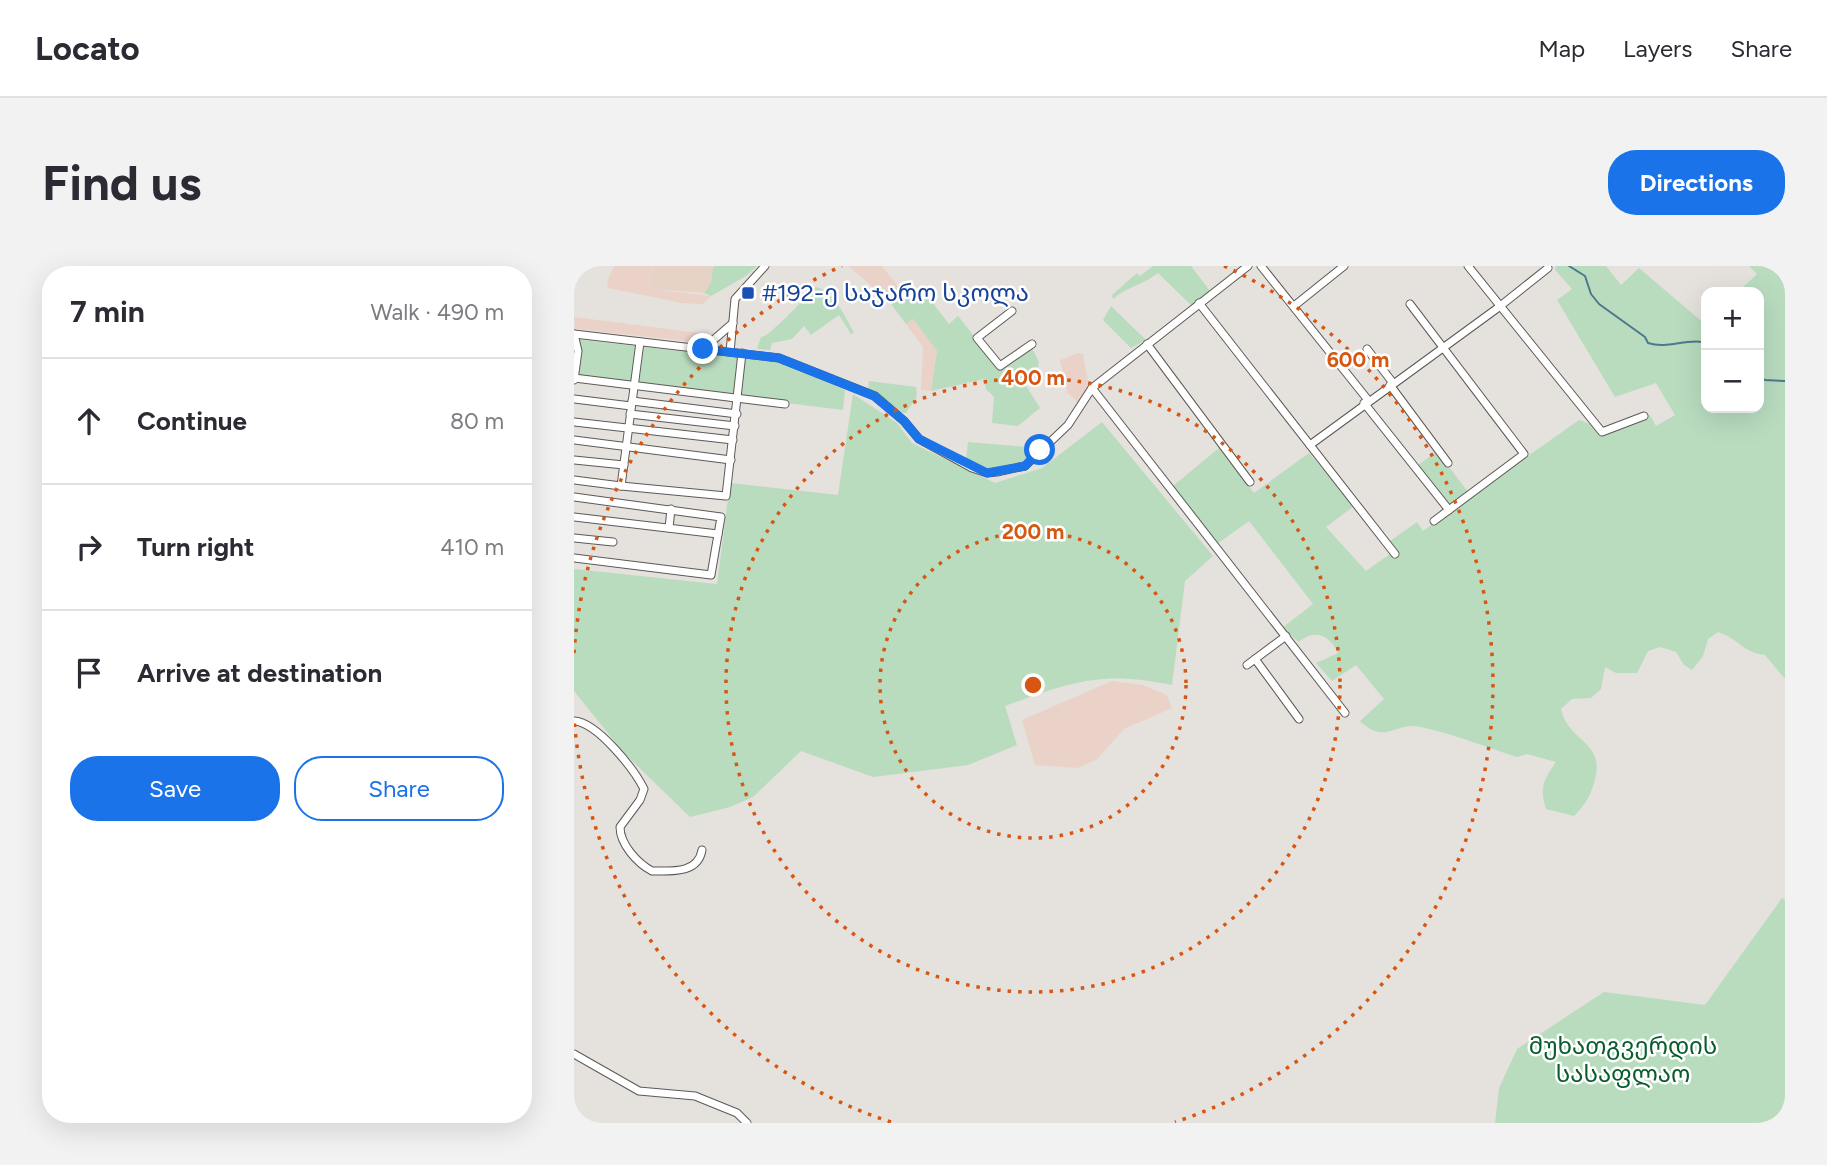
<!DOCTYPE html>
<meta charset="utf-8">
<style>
:root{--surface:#fff;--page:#f2f2f3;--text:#2b2b33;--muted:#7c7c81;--line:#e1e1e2;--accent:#1a73e8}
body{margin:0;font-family:Figtree,"Noto Sans Georgian",sans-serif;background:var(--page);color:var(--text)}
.controls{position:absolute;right:21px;top:21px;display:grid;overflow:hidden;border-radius:14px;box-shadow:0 7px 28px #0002}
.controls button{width:63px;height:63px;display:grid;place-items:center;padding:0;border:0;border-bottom:2px solid var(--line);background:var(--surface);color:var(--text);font:35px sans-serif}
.stop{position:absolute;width:21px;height:21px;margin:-16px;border:5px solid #1a73e8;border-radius:50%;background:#fff}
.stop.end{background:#1a73e8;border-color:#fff;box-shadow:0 2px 7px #0008}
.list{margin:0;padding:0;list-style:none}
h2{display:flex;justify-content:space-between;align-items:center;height:91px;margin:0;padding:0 28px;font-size:30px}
h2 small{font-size:23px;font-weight:400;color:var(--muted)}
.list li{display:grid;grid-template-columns:46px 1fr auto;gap:21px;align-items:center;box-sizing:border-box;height:126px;padding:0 28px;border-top:2px solid var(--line)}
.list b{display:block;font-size:26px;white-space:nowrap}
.list em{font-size:23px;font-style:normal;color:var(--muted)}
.actions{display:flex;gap:14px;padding:21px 28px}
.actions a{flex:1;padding:16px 0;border:2px solid var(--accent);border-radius:28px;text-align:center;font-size:24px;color:var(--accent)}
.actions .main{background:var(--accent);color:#fff}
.icon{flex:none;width:38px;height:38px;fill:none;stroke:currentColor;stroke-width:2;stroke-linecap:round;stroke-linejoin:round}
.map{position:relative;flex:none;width:1211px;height:857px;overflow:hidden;border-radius:28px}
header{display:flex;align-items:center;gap:42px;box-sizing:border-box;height:98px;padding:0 35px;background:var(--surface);border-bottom:2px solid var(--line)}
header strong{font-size:33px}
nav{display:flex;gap:38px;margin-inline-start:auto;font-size:24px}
.intro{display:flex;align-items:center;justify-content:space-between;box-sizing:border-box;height:168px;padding:0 42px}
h1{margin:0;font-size:49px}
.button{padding:18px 32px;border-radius:28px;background:var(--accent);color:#fff;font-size:24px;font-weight:700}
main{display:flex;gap:42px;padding:0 42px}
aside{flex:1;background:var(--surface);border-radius:28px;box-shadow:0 7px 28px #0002}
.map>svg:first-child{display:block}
</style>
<header>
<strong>Locato</strong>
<nav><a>Map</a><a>Layers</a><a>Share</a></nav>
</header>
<div class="intro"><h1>Find us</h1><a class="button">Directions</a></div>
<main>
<aside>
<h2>7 min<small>Walk · 490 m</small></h2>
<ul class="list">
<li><svg class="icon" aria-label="ahead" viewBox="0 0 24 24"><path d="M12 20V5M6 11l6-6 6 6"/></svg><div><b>Continue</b></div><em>80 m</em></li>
<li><svg class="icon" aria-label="right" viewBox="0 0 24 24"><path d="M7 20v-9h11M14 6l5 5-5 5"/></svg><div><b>Turn right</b></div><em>410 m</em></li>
<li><svg class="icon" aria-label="arrive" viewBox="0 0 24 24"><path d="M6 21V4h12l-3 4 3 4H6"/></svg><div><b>Arrive at destination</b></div></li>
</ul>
<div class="actions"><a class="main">Save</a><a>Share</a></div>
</aside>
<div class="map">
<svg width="1211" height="857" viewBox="0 0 1211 857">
<rect width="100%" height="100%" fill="#e5e1dd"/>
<g fill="#ead2c8">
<polygon points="40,0 79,0 77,23 137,30 129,38 108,37 34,22 33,16"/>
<polygon points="274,0 308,0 326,23 312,32"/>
<polygon points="0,51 124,67 122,76 1,63"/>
<polygon points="339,53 363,85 357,125 347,124 349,81 332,58"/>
<polygon points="504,87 509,88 515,121 506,138 493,126 486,94"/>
<polygon points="538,415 569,419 593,429 598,442 550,463 522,494 503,502 461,499 448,454"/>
</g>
<polygon fill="#e7d3c5" points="79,0 139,0 137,17 130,27 77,23"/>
<g fill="#b9dcbf">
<polygon points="142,0 183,0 172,10 137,30 130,27 137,17 139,1"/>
<path d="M579 0H617L637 26 618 40 584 7C569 19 552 21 539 33L538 29 563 7 566 10Z"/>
<path d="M982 0H1032L1047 19 1065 2 1132 59V142H1185V26H1164L1183 8 1175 0H1211V413L1191 389C1170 387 1165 373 1144 366L1134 373 1129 390 1118 404 1110 399 1102 386 1086 381 1074 385 1063 407H1042L1031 401 1027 423 1017 432 998 433 987 443C994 477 1033 474 1020 517 1016 531 1010 540 1000 550L972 543C965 522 970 513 982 496L953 488 943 491C912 481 880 468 847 461 820 455 813 480 786 455L810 433 782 399 758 415 742 397 764 387C756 370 741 362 725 376L708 362 739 338 675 255 643 278 599 220 645 182 680 227 735 187 780 240 752 261 792 305 823 283 816 275 843 256 849 265 875 246 843 200 863 185 897 230 1005 154 1036 166 1076 149 1082 160 1101 149 1082 117 1041 131 983 34 998 23 981 4Z"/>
<path d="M242 21C260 25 272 52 280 67L277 68 265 49 237 69 230 60 218 73 198 77 196 84 183 83 187 71C196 71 231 31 242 21Z"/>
<polygon points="359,22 363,24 355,32 375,58 384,50 427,104 458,82 465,96 464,101 447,112 466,142 444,160 418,157 420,131 412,123 410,113 357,125 363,85 339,53 332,58 317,38 329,28"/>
<polygon points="537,40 572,74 557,82 529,54"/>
<polygon points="0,73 209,97 271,124 269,144 0,111"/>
<polygon points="295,115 342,121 343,130 332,147 325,147 294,124"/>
<path d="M279 128 323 157 338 177 421 217 468 202 528 156 639 290 611 315 598 419C528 404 496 416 431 440L443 479 394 499 299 511 227 485 179 531 156 541 116 551 49 486 0 425V303L143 318 156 217 264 229Z"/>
<path d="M394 176 466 182C443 205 419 210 392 193Z"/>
<polygon points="1208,632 1211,634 1211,857 921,857 925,822 943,783 1030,726 1131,739"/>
</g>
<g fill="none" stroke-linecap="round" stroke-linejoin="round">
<g stroke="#4d788d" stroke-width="2">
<path d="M995 0 1011 10 1017 28 1025 38 1071 71 1074 77C1093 83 1110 73 1129 76L1132 93"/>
<polyline points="1185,110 1191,114 1211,115"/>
</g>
<g stroke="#5d5956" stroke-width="9">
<g id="minor">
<polyline points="687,0 794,134"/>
<polyline points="894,0 1028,166 1070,150"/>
<polyline points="625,37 821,288"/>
<polyline points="836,38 950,188 860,255"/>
<polyline points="720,40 770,0"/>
<polyline points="438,45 403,72 426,100 458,78"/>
<polyline points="0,68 205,92 301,130 330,155 345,173 398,202 413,207 423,206 451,200 494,159 518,122 674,0"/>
<polyline points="573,78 676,216"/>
<polyline points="129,83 159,57"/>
<polyline points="793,83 819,117"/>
<polyline points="156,86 161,33 191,0"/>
<polyline points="0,112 211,138"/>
<polyline points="0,114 4,85 0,68"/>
<polyline points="816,119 874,197"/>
<polyline points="518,122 771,447"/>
<polyline points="0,133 57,140"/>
<polyline points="58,135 163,148"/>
<polyline points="790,137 875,244"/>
<polyline points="56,148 161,160"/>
<polyline points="0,156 159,174"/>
<polyline points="0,174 157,194"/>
<polyline points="736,179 925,41 974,2"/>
<polyline points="0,194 50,199"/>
<polyline points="0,214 47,220 66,76"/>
<polyline points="47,220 152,230 168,87"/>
<polyline points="0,231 147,251 137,309 0,292"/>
<polyline points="0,251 144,268"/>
<polyline points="95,262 97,243"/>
<polyline points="0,272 39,276"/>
<polyline points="681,393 725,453"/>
<polyline points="673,399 712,370"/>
<path d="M0 455C23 456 60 503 70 523L66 534 46 561C46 578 63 597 78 605 97 605 124 608 128 584"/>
<polyline points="0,788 65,825 121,830 163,847 173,857"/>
</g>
</g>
<use href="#minor" stroke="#fff" stroke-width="7"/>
</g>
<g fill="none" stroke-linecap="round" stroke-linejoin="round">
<polyline stroke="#1a73e8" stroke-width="9" points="129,83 205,92 300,130 330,155 345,173 413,207 451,200 466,184"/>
</g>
<g fill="none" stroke="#d75611" stroke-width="3.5" stroke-dasharray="3.5 7">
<circle cx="459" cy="419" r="153"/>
<circle cx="459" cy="419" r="307"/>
<path d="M317 856A460 460 0 0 1 0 451M0 387A460 460 0 0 1 268 0M650 0A460 460 0 0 1 601 856"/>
</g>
<rect fill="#1a4fb4" stroke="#fff" stroke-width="2.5" x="167" y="20" width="14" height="14" rx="3.5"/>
<g text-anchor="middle" stroke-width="5" stroke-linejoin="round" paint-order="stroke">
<g font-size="24" fill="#164399" stroke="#fff" text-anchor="start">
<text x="188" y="35">#192-ე საჯარო სკოლა</text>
</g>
<g font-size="24" fill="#095d2b" stroke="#fff">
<text x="1049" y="788">მუხათგვერდის<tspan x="1049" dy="28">სასაფლაო</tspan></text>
</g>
</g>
<circle cx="459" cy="419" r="10" fill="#d75611" stroke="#fff" stroke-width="3.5"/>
<g font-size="21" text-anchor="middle" font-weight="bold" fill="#d75611" stroke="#fff" stroke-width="5" stroke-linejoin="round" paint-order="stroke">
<text x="784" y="101">600 m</text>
<text x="459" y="119">400 m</text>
<text x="459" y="273">200 m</text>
</g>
</svg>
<div class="controls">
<button>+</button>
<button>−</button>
</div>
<div class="stop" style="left:466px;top:184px"></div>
<div class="stop end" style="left:129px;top:83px"></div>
</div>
</main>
